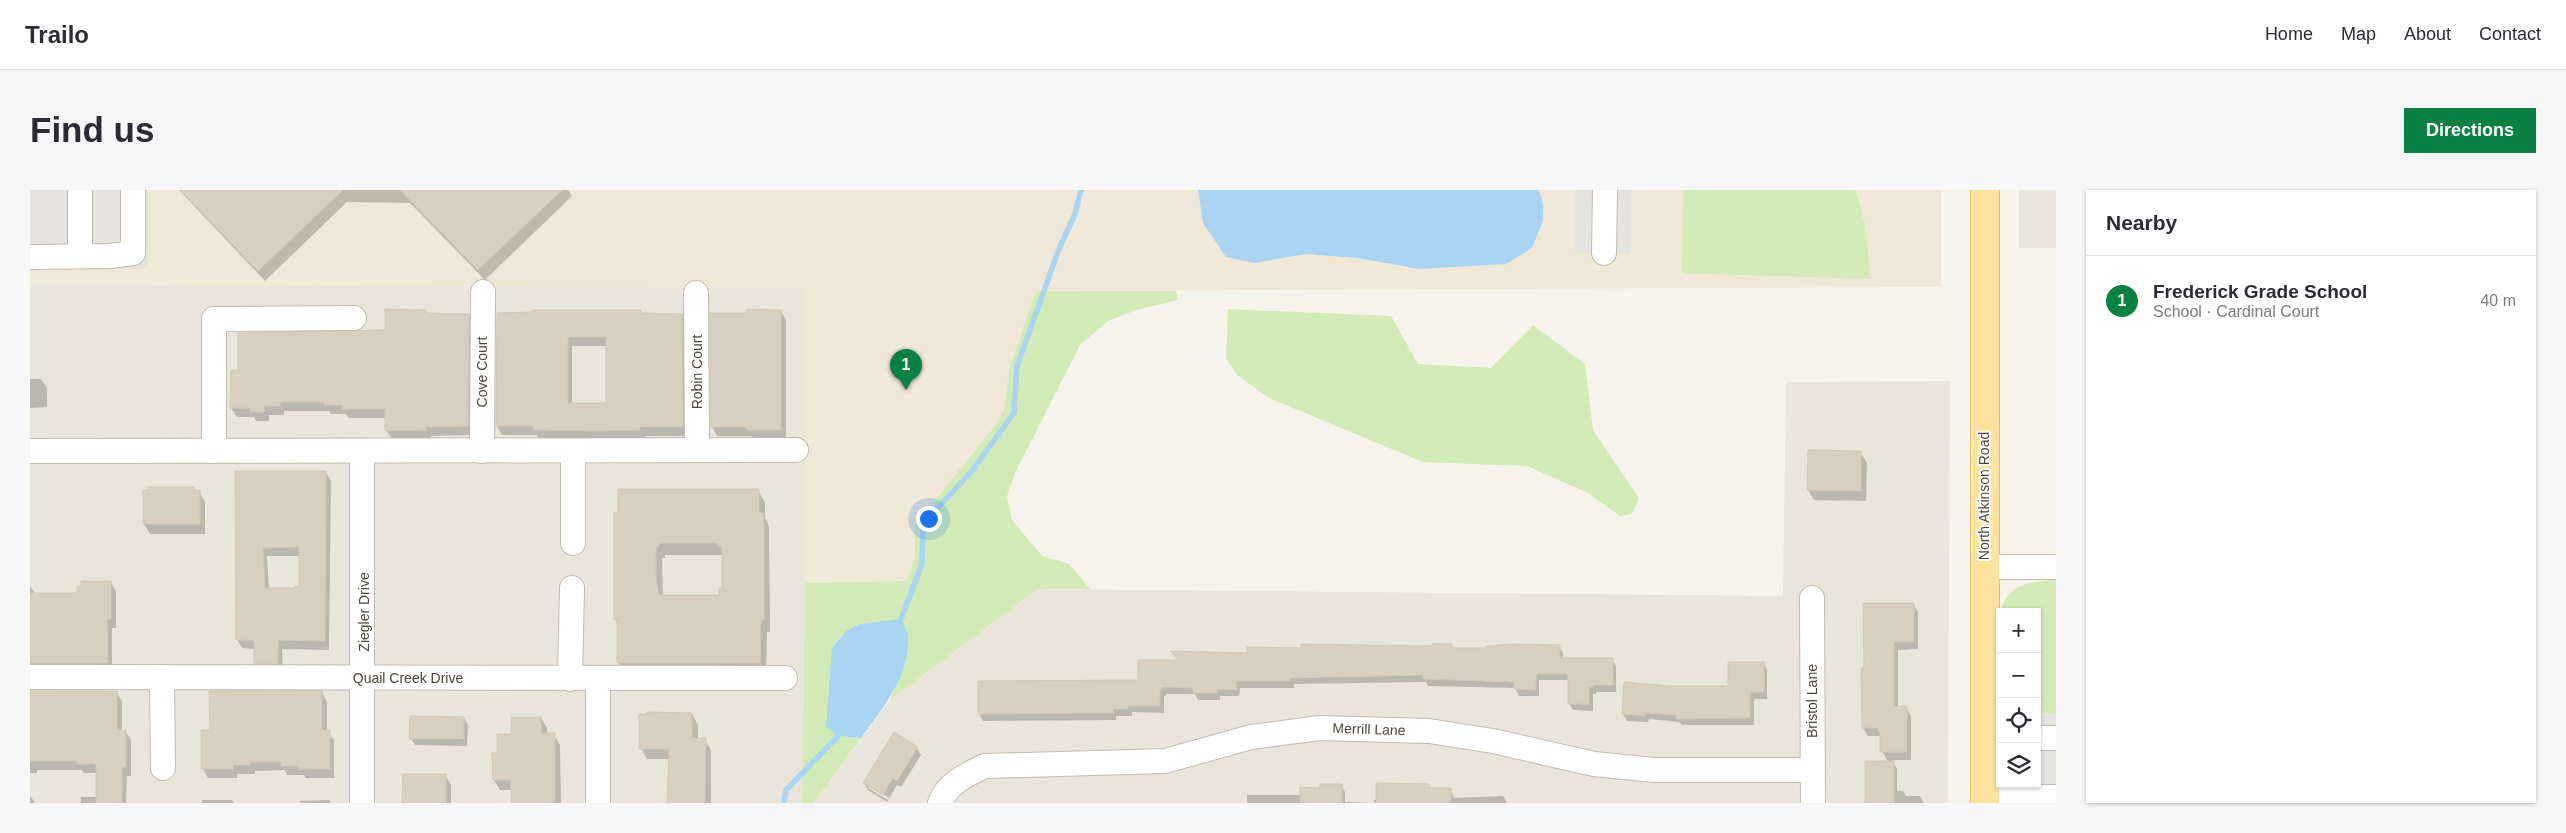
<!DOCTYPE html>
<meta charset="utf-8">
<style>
:root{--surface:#fff;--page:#f7f7f7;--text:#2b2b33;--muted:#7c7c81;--line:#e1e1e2;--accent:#0b8043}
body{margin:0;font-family:Arial,sans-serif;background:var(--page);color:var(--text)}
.controls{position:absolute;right:15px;bottom:15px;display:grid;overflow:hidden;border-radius:0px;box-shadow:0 1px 4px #0004}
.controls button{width:45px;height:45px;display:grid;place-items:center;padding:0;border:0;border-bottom:1px solid var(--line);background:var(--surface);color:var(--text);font:25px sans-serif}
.you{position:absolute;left:898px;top:328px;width:18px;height:18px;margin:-12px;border:4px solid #fff;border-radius:50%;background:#1a73e8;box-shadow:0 0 0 8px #1a73e833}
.badge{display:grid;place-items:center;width:32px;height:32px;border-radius:50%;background:var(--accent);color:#fff;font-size:16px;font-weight:700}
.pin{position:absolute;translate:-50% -41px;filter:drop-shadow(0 1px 2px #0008)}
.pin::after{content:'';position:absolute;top:26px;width:18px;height:15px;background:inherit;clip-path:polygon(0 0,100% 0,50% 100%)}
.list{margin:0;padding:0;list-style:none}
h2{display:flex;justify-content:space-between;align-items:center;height:65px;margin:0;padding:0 20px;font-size:21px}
h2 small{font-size:16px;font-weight:400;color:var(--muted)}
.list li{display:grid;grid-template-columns:32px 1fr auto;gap:15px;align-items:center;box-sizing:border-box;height:90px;padding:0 20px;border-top:1px solid var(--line)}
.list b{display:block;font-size:19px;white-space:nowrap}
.list p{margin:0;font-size:16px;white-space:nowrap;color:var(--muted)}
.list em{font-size:16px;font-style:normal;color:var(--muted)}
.icon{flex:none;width:28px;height:28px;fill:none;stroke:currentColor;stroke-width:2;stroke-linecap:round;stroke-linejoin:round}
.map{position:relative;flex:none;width:2026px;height:613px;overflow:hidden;border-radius:0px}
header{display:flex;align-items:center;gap:30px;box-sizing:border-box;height:70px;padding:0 25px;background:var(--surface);border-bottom:1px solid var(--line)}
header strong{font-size:24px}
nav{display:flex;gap:28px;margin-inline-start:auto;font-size:18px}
.intro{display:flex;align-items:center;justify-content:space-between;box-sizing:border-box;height:120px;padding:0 30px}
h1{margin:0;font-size:35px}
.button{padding:12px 22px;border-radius:0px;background:var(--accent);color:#fff;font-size:18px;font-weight:700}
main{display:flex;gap:30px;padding:0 30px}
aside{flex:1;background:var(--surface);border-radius:0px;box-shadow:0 1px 4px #0004}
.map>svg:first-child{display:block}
</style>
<header>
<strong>Trailo</strong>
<nav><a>Home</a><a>Map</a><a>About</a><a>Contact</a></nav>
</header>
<div class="intro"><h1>Find us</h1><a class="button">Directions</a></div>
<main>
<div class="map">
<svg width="2026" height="613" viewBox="0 0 2026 613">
<rect width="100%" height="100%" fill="#f6f3ec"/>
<g fill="#eae5da">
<rect x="1989" y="0" width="37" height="58"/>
<polygon points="0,94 775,98 776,339 772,613 0,613"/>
<polygon points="1920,191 1918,613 783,613 860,510 1008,399 1753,406 1756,192"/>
</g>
<polygon fill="#efe8d6" points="0,0 1911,0 1911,97 1007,101 979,180 974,220 967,233 885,335 885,368 877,391 775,393 775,98 0,94"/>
<g fill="#d2eab5">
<path d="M1653 0H1825C1836 29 1838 58 1840 89L1652 83Z"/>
<polygon points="1006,101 1146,101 1148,110 1106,120 1078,131 1050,155 985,283 977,306 982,330 1012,366 1039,374 1060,399 1008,399 860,510 875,472 829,434 812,445 802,458 808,546 831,548 783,613 772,613 775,393 877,391 885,368 885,335 967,233 974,220 979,180"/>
<polygon points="1198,119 1361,126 1388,174 1461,178 1503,135 1555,174 1563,240 1609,308 1602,324 1590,326 1558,303 1497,276 1393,272 1239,208 1207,185 1196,168"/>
<path d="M2026 390V524L2007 523V422H1971C1977 393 2001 392 2026 390Z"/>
</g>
<g fill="#e5e3e0">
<rect x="0" y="0" width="118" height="79"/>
<polygon points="1545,0 1601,0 1601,64 1545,63"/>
<polygon points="2007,523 2026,524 2026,613 1970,613 1970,594 2007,594"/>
</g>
<g fill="#a9d4f2">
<polygon points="1168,0 1509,0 1513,13 1513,31 1502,58 1476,74 1389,79 1328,68 1276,64 1225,73 1196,67 1173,33"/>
<path d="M871 429C873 434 878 441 878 447 880 485 853 518 831 548L808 546 796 537 802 458 815 442 829 434Z"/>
</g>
<g fill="#0003" fill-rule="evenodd">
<polygon points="149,0 538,0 542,6 455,90 380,13 317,12 235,91"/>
<polygon points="396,121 398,124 438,125 444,134 443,245 401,246 401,249 362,249 356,240 356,228 319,228 316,224 301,224 299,221 254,221 254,225 239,225 239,231 226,231 224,227 207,227 201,218"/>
<polygon points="751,121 756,130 756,249 724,249 722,246 687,246 682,237 718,124"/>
<path d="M468 124 652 125 657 134 658 246H615V249H510L507 245H472L467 236ZM542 156H577V215L542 214Z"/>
<polygon points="0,189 11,189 17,198 17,217 0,218"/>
<polygon points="1831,263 1837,273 1836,311 1784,310 1778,300"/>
<path d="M206 282H296L301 291 299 460 252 459 253 482H231L225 473V459L212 458 207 449ZM237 366H270V397L266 400H239Z"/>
<polygon points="164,298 166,301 169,301 175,312 175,344 120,344 114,334"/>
<path d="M728 301 735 312V328L739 336 740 442H737L736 484H595L588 472V435L585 429 590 324ZM635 365H693V389L690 407H633L632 368H635Z"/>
<polygon points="81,392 86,401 86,438 82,438 82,482 0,484 0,396 6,405 49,405"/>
<polygon points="1883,414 1888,422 1888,459 1868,460 1868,517 1876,517 1881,526 1881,570 1862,570 1867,579 1867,601 1873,601 1876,606 1890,606 1894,613 1837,613 1858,572 1852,561 1852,546 1838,546 1833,538 1836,480"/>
<polygon points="1421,455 1424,460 1529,456 1533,463 1533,469 1582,469 1586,476 1586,502 1566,502 1566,504 1563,504 1563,521 1543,520 1539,513 1539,490 1509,490 1509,506 1489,506 1485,498 1398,496 1396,492 1264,494 1264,498 1210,498 1209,506 1190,506 1190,510 1168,510 1165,504 1137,504 1134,507 1134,523 1102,522 1102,526 1086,526 1086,530 953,531 949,524 1109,492 1149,471 1143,463 1218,464 1403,457"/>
<polygon points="1733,473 1737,480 1737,509 1724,509 1724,535 1652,535 1649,532 1619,529 1618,532 1597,531 1593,524 1641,497 1700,497"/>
<polygon points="0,502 86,502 92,511 92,541 95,541 101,550 101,586 97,586 96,613 51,613 51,607 67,607 67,583 54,583 52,580 7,580 7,583 0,583"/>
<polygon points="292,502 297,512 297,541 304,550 304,588 276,588 274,585 257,585 255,580 225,581 225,584 207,584 207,588 178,588 173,579 181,541"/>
<polygon points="662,524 668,535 668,549 675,550 681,560 681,613 639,613 641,569 617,569 611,558"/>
<polygon points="434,528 438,535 437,556 385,555 381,548"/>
<polygon points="511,528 517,538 517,545 524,545 530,555 531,613 482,613 482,600 470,600 464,590 468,564 482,545"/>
<path d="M887 558 891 565 871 597 867 595 857 612 838 600 834 593ZM838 595 859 608 858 610 838 598Z"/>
<polygon points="415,585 421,595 421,613 374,613"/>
<polygon points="1311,595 1315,602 1315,612 1344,613 1344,610 1398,595 1401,599 1420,599 1424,608 1473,606 1477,613 1217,613 1217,605 1271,605"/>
<polygon points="0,607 1,607 5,613 0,613"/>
<polygon points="172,610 202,610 204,613 172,613"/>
<polygon points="299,610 301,613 270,613 270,611"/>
</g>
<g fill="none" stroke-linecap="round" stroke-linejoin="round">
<g stroke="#a9d4f2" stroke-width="5.5">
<polyline points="871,429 892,374 893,339 902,324 942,281 984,223 987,176 1029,59 1045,24 1051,0"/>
<polyline points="754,613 756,600 808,546"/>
</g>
</g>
<g fill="#d8cfc1" stroke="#d3c7b4" fill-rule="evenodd">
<polygon points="150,0 313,0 228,81"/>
<polygon points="370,0 532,0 448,80"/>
<polygon points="355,119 396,120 396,123 439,124 438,236 396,237 396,240 355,241 355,219 312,219 312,215 294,215 294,212 250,212 250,216 234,216 234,222 220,222 220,218 200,218 201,180 208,180 208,143 355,140"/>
<polygon points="717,119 751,120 751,240 717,240 717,237 681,237 680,123 717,123"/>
<path d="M503 120H611V123L652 124 653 237H610V240L569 241 503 240V236H466L467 123 503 122ZM538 147H576V213H538Z"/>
<polygon points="1778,260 1831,261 1831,301 1777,300"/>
<path d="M205 281H296L295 451 248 450V474H224V450H206ZM269 357V396H265V398H235L233 358Z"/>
<polygon points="118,297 164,297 164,300 170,300 170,334 113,334 113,300 118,300"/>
<path d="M588 299H729V323H733L734 337V430H731L730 473H587V430H584V323H588ZM629 353H688V357H692V398H689V405H629L626 389V357H629Z"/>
<polygon points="51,391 81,391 81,429 77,429 78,473 0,473 0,403 47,403 47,396 51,396"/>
<polygon points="1833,413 1884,413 1884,452 1864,452 1864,516 1877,516 1877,562 1850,562 1850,541 1848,541 1848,538 1832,538 1831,478 1834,478"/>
<polygon points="1271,454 1402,456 1402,454 1422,454 1422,458 1456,458 1456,456 1484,454 1530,455 1530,468 1583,468 1583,495 1563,495 1563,497 1559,497 1559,514 1538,514 1538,484 1506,484 1506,500 1484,499 1484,492 1393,489 1393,485 1260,488 1260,491 1206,491 1206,500 1187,499 1187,503 1163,503 1163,498 1133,497 1130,499 1130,516 1098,516 1098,519 1083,519 1083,523 948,524 948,491 1108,490 1108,470 1149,470 1140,461 1217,463 1217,457 1271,458"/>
<polygon points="1698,472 1734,472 1734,502 1720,502 1720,528 1646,529 1646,525 1615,523 1615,526 1592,524 1594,492 1641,496 1698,496"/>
<polygon points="0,501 87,501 87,540 96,540 96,577 92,577 92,613 66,613 66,574 47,574 47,571 0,571"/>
<polygon points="179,501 292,501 292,540 300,540 300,579 269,579 269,576 251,576 251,572 221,572 221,575 203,575 203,579 171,579 171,540 180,540"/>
<polygon points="617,522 662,523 662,548 676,548 675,613 637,613 639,559 609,559 609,524 617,524"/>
<polygon points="380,526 434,527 434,549 379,549"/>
<polygon points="481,527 511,527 511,543 525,543 525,613 481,613 481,590 463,590 462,563 467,563 467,544 481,544"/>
<polygon points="864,542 888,557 867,591 863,588 853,605 833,593"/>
<rect x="1835" y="571" width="29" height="42"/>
<polygon points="373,584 416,584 416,613 372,613"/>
<polygon points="1346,593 1399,594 1399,598 1421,598 1421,613 1346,613"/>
<polygon points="1290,594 1312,594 1312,613 1270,613 1270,597 1290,598"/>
</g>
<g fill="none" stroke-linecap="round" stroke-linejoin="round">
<g stroke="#c2bbae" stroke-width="26">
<g id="minor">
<polyline points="50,0 50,66"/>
<polyline points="1574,63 1575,0"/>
<polyline points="0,67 80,66 103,63 103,0"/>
<polyline points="666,103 667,260"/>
<polyline points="0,261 766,260"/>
<polyline points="184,261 184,129 324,128"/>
<polyline points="452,261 453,102"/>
<polyline points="543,261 543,353"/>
<polyline points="332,262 332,613"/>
<polyline points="1955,377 2026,377"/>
<polyline points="1782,408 1783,613"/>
<polyline points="0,487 755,488"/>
<polyline points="132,487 133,578"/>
<polyline points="540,489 542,398"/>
<polyline points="568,489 568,613"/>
<polyline points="2007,548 2026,548"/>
<polyline points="1955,607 2026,607"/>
<path d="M910 613C917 593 938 584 955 576L1135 571 1221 547 1290 538 1399 541 1463 551 1564 574 1624 580H1783"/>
</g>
</g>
<g stroke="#e6c16a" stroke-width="30">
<polyline id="major" points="1955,0 1955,613"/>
</g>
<use href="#minor" stroke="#fff" stroke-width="24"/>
<use href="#major" stroke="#ffe39c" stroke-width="28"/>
</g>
<g text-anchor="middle" stroke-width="4" stroke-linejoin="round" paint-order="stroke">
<g font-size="14" fill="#4b4439" stroke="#fff">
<text transform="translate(452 182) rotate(-90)" y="5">Cove Court</text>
<text transform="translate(667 182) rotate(-90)" y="5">Robin Court</text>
<text transform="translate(1954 306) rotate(-90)" y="5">North Atkinson Road</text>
<text transform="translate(334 422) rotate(-90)" y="5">Ziegler Drive</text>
<text x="378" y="493">Quail Creek Drive</text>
<text transform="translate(1782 511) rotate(-90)" y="5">Bristol Lane</text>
<text transform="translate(1339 539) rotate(2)" y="5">Merrill Lane</text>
</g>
</g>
</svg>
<div class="controls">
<button>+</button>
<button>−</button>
<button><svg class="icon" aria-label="locate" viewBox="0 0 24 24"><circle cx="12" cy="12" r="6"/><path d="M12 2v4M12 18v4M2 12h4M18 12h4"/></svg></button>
<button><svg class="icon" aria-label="layers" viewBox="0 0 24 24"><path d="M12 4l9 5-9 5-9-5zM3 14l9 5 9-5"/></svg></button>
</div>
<div class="you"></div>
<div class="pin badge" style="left:876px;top:200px">1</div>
</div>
<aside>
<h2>Nearby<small></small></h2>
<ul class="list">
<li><span class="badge">1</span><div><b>Frederick Grade School</b><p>School · Cardinal Court</p></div><em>40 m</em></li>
</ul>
</aside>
</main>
